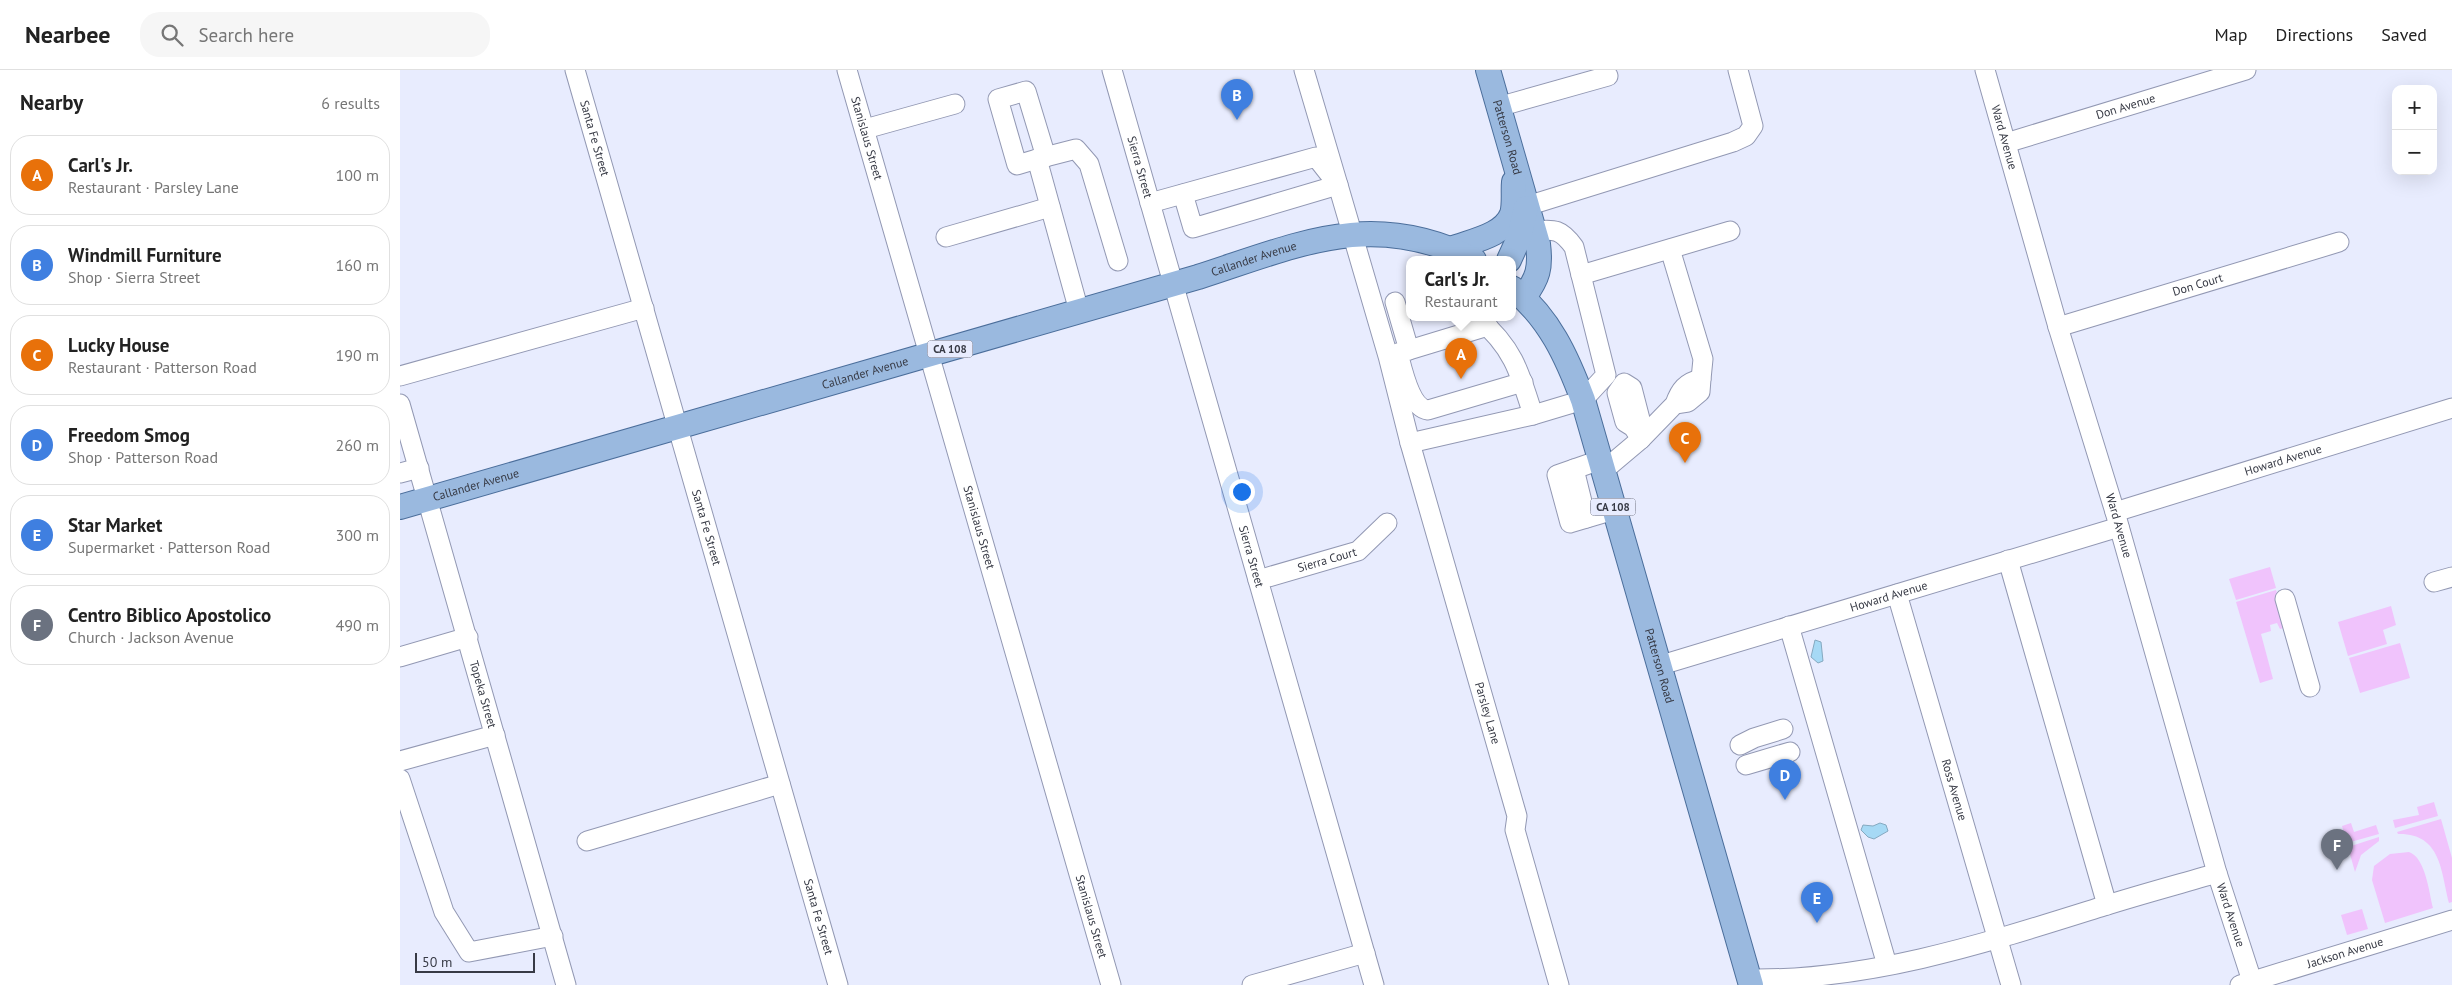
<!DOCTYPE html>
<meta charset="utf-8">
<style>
:root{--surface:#fff;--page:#f6f6f6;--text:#222;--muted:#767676;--line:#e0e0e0;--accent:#0f766e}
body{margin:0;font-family:"PT Sans",sans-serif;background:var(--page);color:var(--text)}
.controls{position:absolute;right:15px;top:15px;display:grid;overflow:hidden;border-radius:10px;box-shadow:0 5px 20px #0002}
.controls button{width:45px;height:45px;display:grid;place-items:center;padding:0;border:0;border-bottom:1px solid var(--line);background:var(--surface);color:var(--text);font:25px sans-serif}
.scale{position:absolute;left:15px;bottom:12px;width:120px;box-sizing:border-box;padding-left:5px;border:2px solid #373a45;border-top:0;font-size:14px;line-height:18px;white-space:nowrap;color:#373a45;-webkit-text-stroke:4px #e8ecfe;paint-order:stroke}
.you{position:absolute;left:841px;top:421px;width:18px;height:18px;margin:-12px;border:4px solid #fff;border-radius:50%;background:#1a73e8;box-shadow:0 0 0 8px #1a73e833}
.badge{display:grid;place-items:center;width:32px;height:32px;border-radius:50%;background:var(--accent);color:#fff;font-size:16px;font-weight:700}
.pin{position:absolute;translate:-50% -41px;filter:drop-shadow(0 1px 2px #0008)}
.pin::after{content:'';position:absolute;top:26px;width:18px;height:15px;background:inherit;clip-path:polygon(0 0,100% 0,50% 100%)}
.popup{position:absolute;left:1006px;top:186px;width:110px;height:65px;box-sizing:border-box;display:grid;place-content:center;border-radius:10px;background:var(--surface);filter:drop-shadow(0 1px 4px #0005);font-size:16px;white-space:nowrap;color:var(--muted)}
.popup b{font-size:19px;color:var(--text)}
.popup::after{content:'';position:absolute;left:50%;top:100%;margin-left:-10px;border:10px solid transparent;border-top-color:var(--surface)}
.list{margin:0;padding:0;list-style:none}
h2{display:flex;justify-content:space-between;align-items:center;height:65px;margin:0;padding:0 20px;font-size:21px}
h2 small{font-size:16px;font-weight:400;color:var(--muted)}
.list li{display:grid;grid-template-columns:32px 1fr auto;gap:15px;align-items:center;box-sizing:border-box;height:80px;margin:0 10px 10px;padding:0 10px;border:1px solid var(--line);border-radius:20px}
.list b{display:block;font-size:19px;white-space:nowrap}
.list p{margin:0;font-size:16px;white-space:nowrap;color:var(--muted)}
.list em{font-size:16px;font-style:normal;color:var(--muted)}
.icon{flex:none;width:28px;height:28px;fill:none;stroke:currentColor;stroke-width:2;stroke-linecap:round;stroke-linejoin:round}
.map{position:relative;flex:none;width:2052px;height:915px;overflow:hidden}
header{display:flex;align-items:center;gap:30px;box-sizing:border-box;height:70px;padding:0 25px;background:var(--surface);border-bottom:1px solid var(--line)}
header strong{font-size:24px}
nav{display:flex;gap:28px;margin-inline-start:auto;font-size:18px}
.search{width:350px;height:45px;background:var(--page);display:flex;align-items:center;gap:12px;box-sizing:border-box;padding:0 18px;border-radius:20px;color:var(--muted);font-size:19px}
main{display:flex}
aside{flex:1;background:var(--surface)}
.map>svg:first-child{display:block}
</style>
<header>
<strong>Nearbee</strong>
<div class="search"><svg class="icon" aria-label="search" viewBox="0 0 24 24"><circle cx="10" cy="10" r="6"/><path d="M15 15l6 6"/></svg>Search here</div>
<nav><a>Map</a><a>Directions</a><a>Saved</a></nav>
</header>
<main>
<aside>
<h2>Nearby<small>6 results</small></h2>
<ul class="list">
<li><span class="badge" style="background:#e8710a">A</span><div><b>Carl's Jr.</b><p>Restaurant · Parsley Lane</p></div><em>100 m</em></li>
<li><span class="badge" style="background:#3f7fe0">B</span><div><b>Windmill Furniture</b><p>Shop · Sierra Street</p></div><em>160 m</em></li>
<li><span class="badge" style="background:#e8710a">C</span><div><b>Lucky House</b><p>Restaurant · Patterson Road</p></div><em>190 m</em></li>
<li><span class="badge" style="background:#3f7fe0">D</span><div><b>Freedom Smog</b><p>Shop · Patterson Road</p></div><em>260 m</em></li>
<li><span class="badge" style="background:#3f7fe0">E</span><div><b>Star Market</b><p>Supermarket · Patterson Road</p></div><em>300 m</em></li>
<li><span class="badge" style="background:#6b7280">F</span><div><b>Centro Biblico Apostolico</b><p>Church · Jackson Avenue</p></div><em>490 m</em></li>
</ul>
</aside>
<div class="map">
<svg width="2052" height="915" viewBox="0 0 2052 915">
<rect width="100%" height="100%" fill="#e8ecfe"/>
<g fill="#f0c3fc">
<polygon points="1870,497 1876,518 1836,530 1829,509"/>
<polygon points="1876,520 1887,557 1880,559 1877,553 1870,555 1871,561 1861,564 1873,609 1860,613 1836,532"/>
<polygon points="1991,536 1996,555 1983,560 1987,574 1948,586 1938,552"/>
<polygon points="2000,573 2010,608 1960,623 1949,588"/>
<polygon points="2034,732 2038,746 1995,758 1993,750 2019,745 2017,737"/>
<path d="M2041 749 2052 788V832L2049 833C2041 801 2041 763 1998 764L1997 762Z"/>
<polygon points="1951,753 1954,762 1976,755 1979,764 1947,773 1942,756"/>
<polygon points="1979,767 1979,771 1961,785 1955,802 1948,777"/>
<path d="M2009 782C2026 788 2029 823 2033 838L1985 853 1972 810 1974 796 1990 784Z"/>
<polygon points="1962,839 1968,859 1947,865 1941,845"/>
</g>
<g fill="#a6d9f5" stroke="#85a9c0">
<polygon points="1415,570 1421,572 1423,591 1418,593 1411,587"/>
<polygon points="1480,753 1486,755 1488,761 1474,769 1468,767 1461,760 1463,755 1473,756"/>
</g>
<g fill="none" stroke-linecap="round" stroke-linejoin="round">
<g stroke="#9298b3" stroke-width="21">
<g id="minor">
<path id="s1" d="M175 0 438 915"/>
<path id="s2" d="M447 0 711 915"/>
<path id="s3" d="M712 0 974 915"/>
<path id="s4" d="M1585 0 1658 257 1715 442 1817 803 1852 911"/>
<polyline points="1098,37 1208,6"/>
<polyline points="465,59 555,34"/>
<path id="s5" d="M1606 73 1846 0"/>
<polyline points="637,89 617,95 598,29 626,21 646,87"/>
<polyline points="783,124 793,158 938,115 904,0"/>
<path d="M750 133 916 87 938 115 988 286 1010 373 1133 345 1183 330 1206 305 1174 177C1161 159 1155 159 1134 161"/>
<polyline points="1127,136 1333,72 1346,66 1353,56 1338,0"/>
<polyline points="546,167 650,137"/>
<polyline points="1270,179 1303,289 1301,309"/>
<polyline points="1181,205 1330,161"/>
<path d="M995 232 1009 280 998 283C1002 298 1010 338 1028 340L1123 312"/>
<polyline points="679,241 637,89 676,79 689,94 718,191"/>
<path d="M1078 248C1113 277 1120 303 1133 345"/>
<path id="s6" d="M1658 257 1939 172"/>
<polyline points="1009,280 1088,256"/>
<polyline points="0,306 244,238"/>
<path id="s7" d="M0 334 166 915"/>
<polyline points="1233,357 1240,349 1232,318 1224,313 1217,323 1225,352 1233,357 1241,369"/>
<path id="s8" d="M1010 373 1117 746 1115 760 1159 915"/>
<polyline points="1200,390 1157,405 1170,453 1214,440"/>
<polyline points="1174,399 1186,448"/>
<path d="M1203 401 1241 369 1275 334 1288 332 1300 322 1301 309C1286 312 1280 320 1275 334"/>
<polyline points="0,403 19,398"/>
<path id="s9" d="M1715 442 2052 338"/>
<polyline points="1608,490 1707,835"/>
<path id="s10" d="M858 510 958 481 987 453"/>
<polyline points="2034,512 2052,507"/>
<path id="s11" d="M1497 524 1611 915"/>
<polyline points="1885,529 1910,617"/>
<polyline points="1389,556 1487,895"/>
<polyline points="0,587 68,567"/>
<path id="s12" d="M1258 596 1719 457"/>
<polyline points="1340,675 1354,668 1383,659"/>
<polyline points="0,691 95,665"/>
<polyline points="1346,695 1390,682"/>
<polyline points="0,709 44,842 69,882 153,866"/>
<polyline points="187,771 380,714"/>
<path d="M1349 909C1471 911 1589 872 1704 836 1742 824 1780 814 1817 803"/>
<polyline points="852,915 965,883"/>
<path id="s13" d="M1840 915 2052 850"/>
</g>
</g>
<g stroke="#4b6e9b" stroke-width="26">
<g id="major">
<path id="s14" d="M1088 0 1138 174C1141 198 1138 208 1124 227"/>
<path d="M1051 179C1071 171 1104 166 1112 144 1115 135 1113 121 1114 112"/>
<polyline points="1109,190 1119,168 1126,138"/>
<path id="s15" d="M1112 218C1149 247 1167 287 1183 330L1351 915"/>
<path id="s16" d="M0 437 798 207C898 175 972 138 1074 190"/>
</g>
</g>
<use href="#minor" stroke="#fff" stroke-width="19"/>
<use href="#major" stroke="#9ab9df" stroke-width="24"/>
</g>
<g text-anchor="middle" stroke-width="4" stroke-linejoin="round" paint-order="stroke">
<g fill="#e8ecfe" stroke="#6c6f7c" stroke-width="1">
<rect x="527.5" y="270.5" width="45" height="17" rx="4"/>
<rect x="1190.5" y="428.5" width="45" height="17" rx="4"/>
</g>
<g font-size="11" font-weight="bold" fill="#373a45">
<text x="550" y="283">CA 108</text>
<text x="1213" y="441">CA 108</text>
</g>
<g font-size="12" fill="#373a45" stroke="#e8ecfe">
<text dy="4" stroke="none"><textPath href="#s5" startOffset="125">Don Avenue</textPath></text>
<text dy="4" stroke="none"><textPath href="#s4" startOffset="70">Ward Avenue</textPath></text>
<text dy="4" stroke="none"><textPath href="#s1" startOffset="71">Santa Fe Street</textPath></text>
<text dy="4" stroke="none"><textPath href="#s2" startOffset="71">Stanislaus Street</textPath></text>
<text dy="4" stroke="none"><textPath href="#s14" startOffset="70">Patterson Road</textPath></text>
<text dy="4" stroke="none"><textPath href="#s3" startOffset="101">Sierra Street</textPath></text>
<text dy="4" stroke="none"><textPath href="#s16" startOffset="889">Callander Avenue</textPath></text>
<text dy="4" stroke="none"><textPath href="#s6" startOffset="146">Don Court</textPath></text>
<text dy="4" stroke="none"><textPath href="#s16" startOffset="484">Callander Avenue</textPath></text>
<text dy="4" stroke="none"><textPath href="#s9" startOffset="176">Howard Avenue</textPath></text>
<text dy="4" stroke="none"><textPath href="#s16" startOffset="79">Callander Avenue</textPath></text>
<text dy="4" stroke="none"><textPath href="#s4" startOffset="475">Ward Avenue</textPath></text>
<text dy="4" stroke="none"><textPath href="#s1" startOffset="476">Santa Fe Street</textPath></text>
<text dy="4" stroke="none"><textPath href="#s2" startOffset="476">Stanislaus Street</textPath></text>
<text dy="4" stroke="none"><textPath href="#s3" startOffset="506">Sierra Street</textPath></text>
<text dy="4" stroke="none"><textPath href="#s10" startOffset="72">Sierra Court</textPath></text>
<text dy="4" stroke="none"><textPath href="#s12" startOffset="241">Howard Avenue</textPath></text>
<text dy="4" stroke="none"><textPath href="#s15" startOffset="411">Patterson Road</textPath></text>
<text dy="4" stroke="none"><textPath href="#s7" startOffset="302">Topeka Street</textPath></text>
<text dy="4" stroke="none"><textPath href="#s8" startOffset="281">Parsley Lane</textPath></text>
<text dy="4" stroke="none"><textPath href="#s11" startOffset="204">Ross Avenue</textPath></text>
<text dy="4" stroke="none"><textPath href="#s4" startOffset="880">Ward Avenue</textPath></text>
<text dy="4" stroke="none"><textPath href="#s1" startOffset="881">Santa Fe Street</textPath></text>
<text dy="4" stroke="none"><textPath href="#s2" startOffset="881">Stanislaus Street</textPath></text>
<text dy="4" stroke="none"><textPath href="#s13" startOffset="110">Jackson Avenue</textPath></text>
</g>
</g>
</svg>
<div class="controls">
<button>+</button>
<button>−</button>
</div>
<div class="scale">50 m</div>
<div class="you"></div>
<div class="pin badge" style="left:1061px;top:309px;background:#e8710a">A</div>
<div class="popup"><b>Carl's Jr.</b>Restaurant</div>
<div class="pin badge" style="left:837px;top:50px;background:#3f7fe0">B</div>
<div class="pin badge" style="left:1285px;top:393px;background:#e8710a">C</div>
<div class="pin badge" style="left:1385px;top:730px;background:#3f7fe0">D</div>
<div class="pin badge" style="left:1417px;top:853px;background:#3f7fe0">E</div>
<div class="pin badge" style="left:1937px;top:800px;background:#6b7280">F</div>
</div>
</main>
